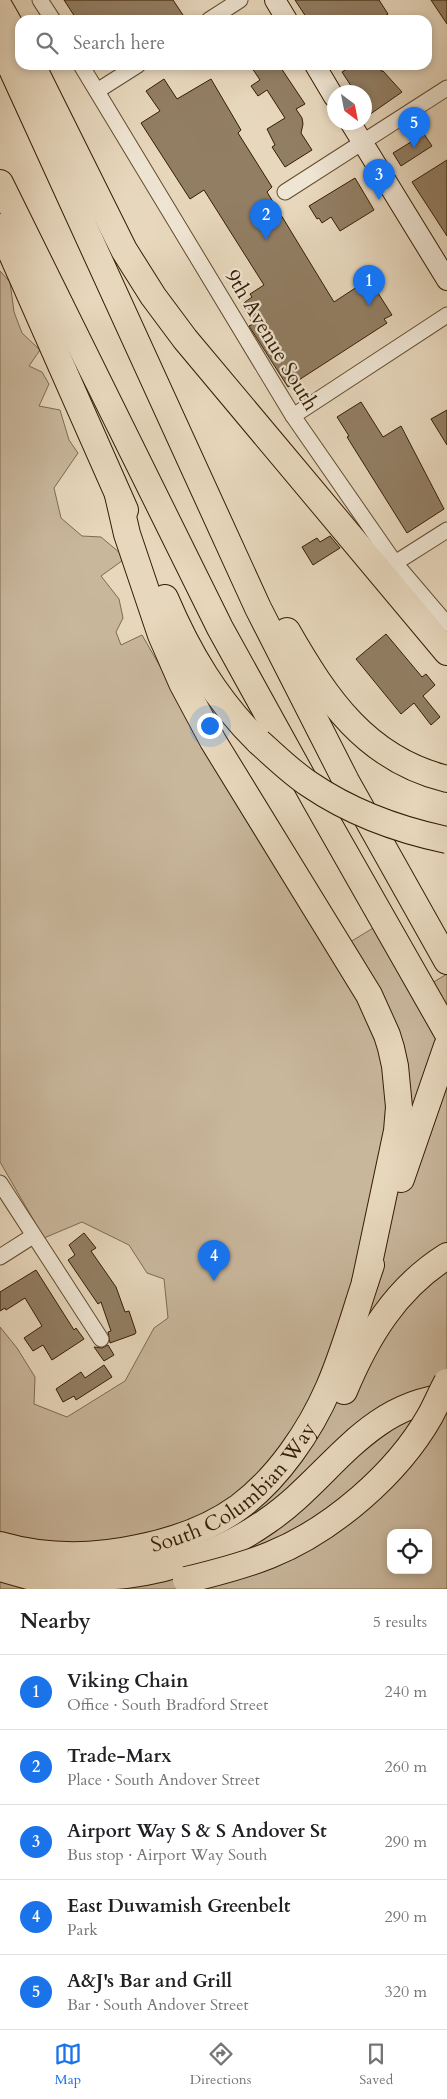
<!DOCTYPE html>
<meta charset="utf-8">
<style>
:root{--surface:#fff;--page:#f2f2f2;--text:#202124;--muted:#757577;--line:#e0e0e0;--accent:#1a73e8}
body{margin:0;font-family:Cardo,serif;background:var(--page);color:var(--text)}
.controls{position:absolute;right:15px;bottom:15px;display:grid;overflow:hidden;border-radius:10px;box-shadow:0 2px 8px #0003}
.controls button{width:45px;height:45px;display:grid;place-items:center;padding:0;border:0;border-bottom:1px solid var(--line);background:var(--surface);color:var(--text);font:25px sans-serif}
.compass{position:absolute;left:327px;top:85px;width:45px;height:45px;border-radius:50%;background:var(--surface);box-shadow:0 2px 8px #0003;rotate:148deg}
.you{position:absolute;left:209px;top:725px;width:18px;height:18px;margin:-12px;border:4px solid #fff;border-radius:50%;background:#1a73e8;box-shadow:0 0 0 8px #1a73e833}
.badge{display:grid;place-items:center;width:32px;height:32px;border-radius:50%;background:var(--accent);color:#fff;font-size:16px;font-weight:700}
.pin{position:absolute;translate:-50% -41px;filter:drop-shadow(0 1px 2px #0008)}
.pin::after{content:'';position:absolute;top:26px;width:18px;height:15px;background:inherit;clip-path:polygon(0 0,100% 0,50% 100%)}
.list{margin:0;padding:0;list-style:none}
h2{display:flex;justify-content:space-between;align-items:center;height:65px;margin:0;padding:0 20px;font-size:21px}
h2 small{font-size:16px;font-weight:400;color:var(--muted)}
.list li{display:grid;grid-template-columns:32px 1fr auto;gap:15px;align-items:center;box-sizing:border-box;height:75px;padding:0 20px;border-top:1px solid var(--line)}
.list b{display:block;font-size:19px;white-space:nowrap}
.list p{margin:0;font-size:16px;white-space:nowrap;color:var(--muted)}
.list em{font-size:16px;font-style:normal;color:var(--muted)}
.icon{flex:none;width:28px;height:28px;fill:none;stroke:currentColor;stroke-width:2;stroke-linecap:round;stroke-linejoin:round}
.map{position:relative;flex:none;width:447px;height:1589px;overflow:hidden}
.search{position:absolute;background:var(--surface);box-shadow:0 2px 8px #0003;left:15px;right:15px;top:15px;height:55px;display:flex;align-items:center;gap:12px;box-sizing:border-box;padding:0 18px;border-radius:15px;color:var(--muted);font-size:19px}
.sheet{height:440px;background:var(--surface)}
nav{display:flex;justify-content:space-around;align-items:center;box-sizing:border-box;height:70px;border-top:1px solid var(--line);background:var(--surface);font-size:14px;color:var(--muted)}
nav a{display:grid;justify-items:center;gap:2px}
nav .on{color:var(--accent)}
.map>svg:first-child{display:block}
</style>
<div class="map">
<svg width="447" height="1589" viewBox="0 0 447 1589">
<rect width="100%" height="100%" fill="#e7d7bc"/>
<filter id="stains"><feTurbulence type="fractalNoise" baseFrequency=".004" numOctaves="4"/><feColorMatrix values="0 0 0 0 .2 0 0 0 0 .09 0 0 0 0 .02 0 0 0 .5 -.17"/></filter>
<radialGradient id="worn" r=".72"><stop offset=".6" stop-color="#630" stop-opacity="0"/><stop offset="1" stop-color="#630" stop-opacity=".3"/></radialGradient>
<path fill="#c9b79c" stroke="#7f6a4f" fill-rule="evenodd" d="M0 271 10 282 14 312 22 333 40 350 29 366 42 372 49 384 39 406 60 410 69 440 78 453 54 488 61 518 82 536 101 537 126 558 101 576 119 599 123 618 116 632 121 645 142 635 183 706 332 953 383 922 422 989 447 974V1589H0V1327L17 1348 35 1377 34 1404 67 1417 125 1381 154 1328 168 1318 164 1279 147 1273 129 1245 82 1222 44 1238 0 1162ZM391 1533H428V1570H391Z"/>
<g fill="#927e63" stroke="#351d02">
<polygon points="64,0 173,0 183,15 174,20 77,20"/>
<polygon points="295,0 379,0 388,14 379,20 308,20"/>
<polygon points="431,0 447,0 447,24"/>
<polygon points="250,65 279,65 305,104 296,109 302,118 303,124 301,133 312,150 285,167 272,147 275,145 267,129 285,118 267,90 258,96 251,86 260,80"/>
<polygon points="353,65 378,65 381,71 383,71 402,92 369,115 364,108 364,92 355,92 342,72"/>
<polygon points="164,79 177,99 211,79 241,130 238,133 272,187 267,192 334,302 363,283 371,298 378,293 392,315 384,319 387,323 288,387 249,326 253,324 241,305 252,297 250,294 264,285 204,190 190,199 141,123 160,111 146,91"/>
<polygon points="424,134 432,146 401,166 393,153"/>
<polygon points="447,160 447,236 412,182"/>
<polygon points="355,178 374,210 340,231 331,217 322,223 319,218 317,219 309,206"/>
<polygon points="361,402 383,437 401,426 444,509 407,533 347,437 349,436 337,417"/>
<polygon points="447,410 447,445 431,419"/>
<polygon points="330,536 340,548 313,565 302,547 317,538 320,542"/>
<polygon points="386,634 422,677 426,674 435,685 423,696 440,717 431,725 414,703 401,714 356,659"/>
<polygon points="84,1233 96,1248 91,1251 116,1287 125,1312 129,1311 136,1332 135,1334 110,1343 108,1332 111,1331 101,1302 98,1304 68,1260 75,1255 69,1245"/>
<polygon points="36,1270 74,1330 76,1328 84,1339 52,1360 43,1345 33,1351 24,1338 42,1326 25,1298 6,1310 5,1308 0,1311 0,1292"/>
<polygon points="108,1345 114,1355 104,1361 94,1347 102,1348"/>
<polygon points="104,1365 112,1377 76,1400 74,1396 63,1402 56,1389 81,1372 85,1378"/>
</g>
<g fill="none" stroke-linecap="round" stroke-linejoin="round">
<g stroke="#624c30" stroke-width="17">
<g id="street">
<polyline points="40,0 53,20"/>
<polyline points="209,20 240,0"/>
<polyline points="81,65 293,416 395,563 447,624"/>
<polyline points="97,91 138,65"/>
<polyline points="285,192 447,88"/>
<polyline points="293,416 447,315"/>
<polyline points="395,563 447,530"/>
<polyline points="0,1183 101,1339"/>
<polyline points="0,1257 33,1236"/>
</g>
</g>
<g stroke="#351d02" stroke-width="22">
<g id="secondary">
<polyline points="275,0 287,20"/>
<polyline points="315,65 334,97"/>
<polyline points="350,122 447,280"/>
</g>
</g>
<g stroke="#351d02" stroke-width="28">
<g id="highway">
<polyline points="0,8 20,43"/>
<polyline points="0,43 258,608 346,781 447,961"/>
<polyline points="32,65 124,250 153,296 185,339 447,652"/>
<polyline points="0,183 220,628 315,800 447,1032"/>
<polyline points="0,227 125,510"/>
<polyline points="118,495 127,534 161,635 182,683 213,741 369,995 387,1035 391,1048 395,1066 399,1107 397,1131 365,1282"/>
<path d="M165 598C188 652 216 700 259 742"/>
<path d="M287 631C326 699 366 759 447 779"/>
<polyline points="401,1179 447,1046"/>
<path d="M344 1391C367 1336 396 1288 447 1256"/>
<path id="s1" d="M0 1545C45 1558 92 1558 138 1548 173 1541 210 1528 239 1507 278 1478 310 1431 329 1387 346 1348 357 1305 371 1265"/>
<polyline points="0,1568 39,1579 56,1581"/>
<path d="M39 1579C68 1578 97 1578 126 1575 176 1569 226 1550 267 1521 329 1479 364 1406 447 1397"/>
</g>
</g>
<use href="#street" stroke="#efe5d3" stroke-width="15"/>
<use href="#secondary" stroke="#efe5d3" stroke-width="20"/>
<use href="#highway" stroke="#e7d7bc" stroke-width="26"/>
<g stroke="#351d02" stroke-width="28" stroke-linecap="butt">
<g id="highway-bridge">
<path d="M259 742C275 756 291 772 309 784 350 812 399 830 447 840"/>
<path d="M186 1580C215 1573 243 1566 270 1555 332 1530 397 1474 430 1416 436 1405 441 1393 447 1382"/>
</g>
</g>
<use href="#highway-bridge" stroke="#e7d7bc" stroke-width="26"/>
</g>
<g text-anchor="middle" stroke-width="4.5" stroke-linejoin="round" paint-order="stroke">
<g font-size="21" fill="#351d02" stroke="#efe5d3">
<text transform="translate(272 340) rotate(59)" y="7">9th Avenue South</text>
<text dy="7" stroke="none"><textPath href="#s1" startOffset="256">South Columbian Way</textPath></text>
</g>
</g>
<rect width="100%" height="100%" filter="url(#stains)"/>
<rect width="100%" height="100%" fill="url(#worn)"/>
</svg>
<div class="controls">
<button><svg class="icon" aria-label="locate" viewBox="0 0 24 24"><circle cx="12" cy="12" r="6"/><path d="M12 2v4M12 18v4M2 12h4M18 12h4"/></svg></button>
</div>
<svg class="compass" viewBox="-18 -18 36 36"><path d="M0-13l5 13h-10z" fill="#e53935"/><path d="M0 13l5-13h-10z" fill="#757577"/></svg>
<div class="you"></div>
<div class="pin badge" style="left:369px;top:306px">1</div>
<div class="pin badge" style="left:266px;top:240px">2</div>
<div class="pin badge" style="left:379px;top:200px">3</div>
<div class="pin badge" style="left:214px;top:1281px">4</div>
<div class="pin badge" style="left:414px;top:148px">5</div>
<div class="search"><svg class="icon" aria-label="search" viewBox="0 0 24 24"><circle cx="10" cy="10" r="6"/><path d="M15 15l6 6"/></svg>Search here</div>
</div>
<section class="sheet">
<h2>Nearby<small>5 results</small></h2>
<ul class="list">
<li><span class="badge">1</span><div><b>Viking Chain</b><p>Office · South Bradford Street</p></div><em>240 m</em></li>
<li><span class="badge">2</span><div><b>Trade-Marx</b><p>Place · South Andover Street</p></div><em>260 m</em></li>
<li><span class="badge">3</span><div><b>Airport Way S &amp; S Andover St</b><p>Bus stop · Airport Way South</p></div><em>290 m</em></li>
<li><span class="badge">4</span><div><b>East Duwamish Greenbelt</b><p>Park</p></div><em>290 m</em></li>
<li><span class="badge">5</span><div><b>A&amp;J's Bar and Grill</b><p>Bar · South Andover Street</p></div><em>320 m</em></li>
</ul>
</section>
<nav>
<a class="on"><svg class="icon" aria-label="map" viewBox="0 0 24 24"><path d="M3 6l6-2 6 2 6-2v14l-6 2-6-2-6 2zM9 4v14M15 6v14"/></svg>Map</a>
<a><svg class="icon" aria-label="directions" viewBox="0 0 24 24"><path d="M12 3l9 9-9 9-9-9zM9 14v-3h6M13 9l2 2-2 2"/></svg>Directions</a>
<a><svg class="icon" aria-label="saved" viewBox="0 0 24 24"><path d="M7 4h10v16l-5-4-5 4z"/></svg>Saved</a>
</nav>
